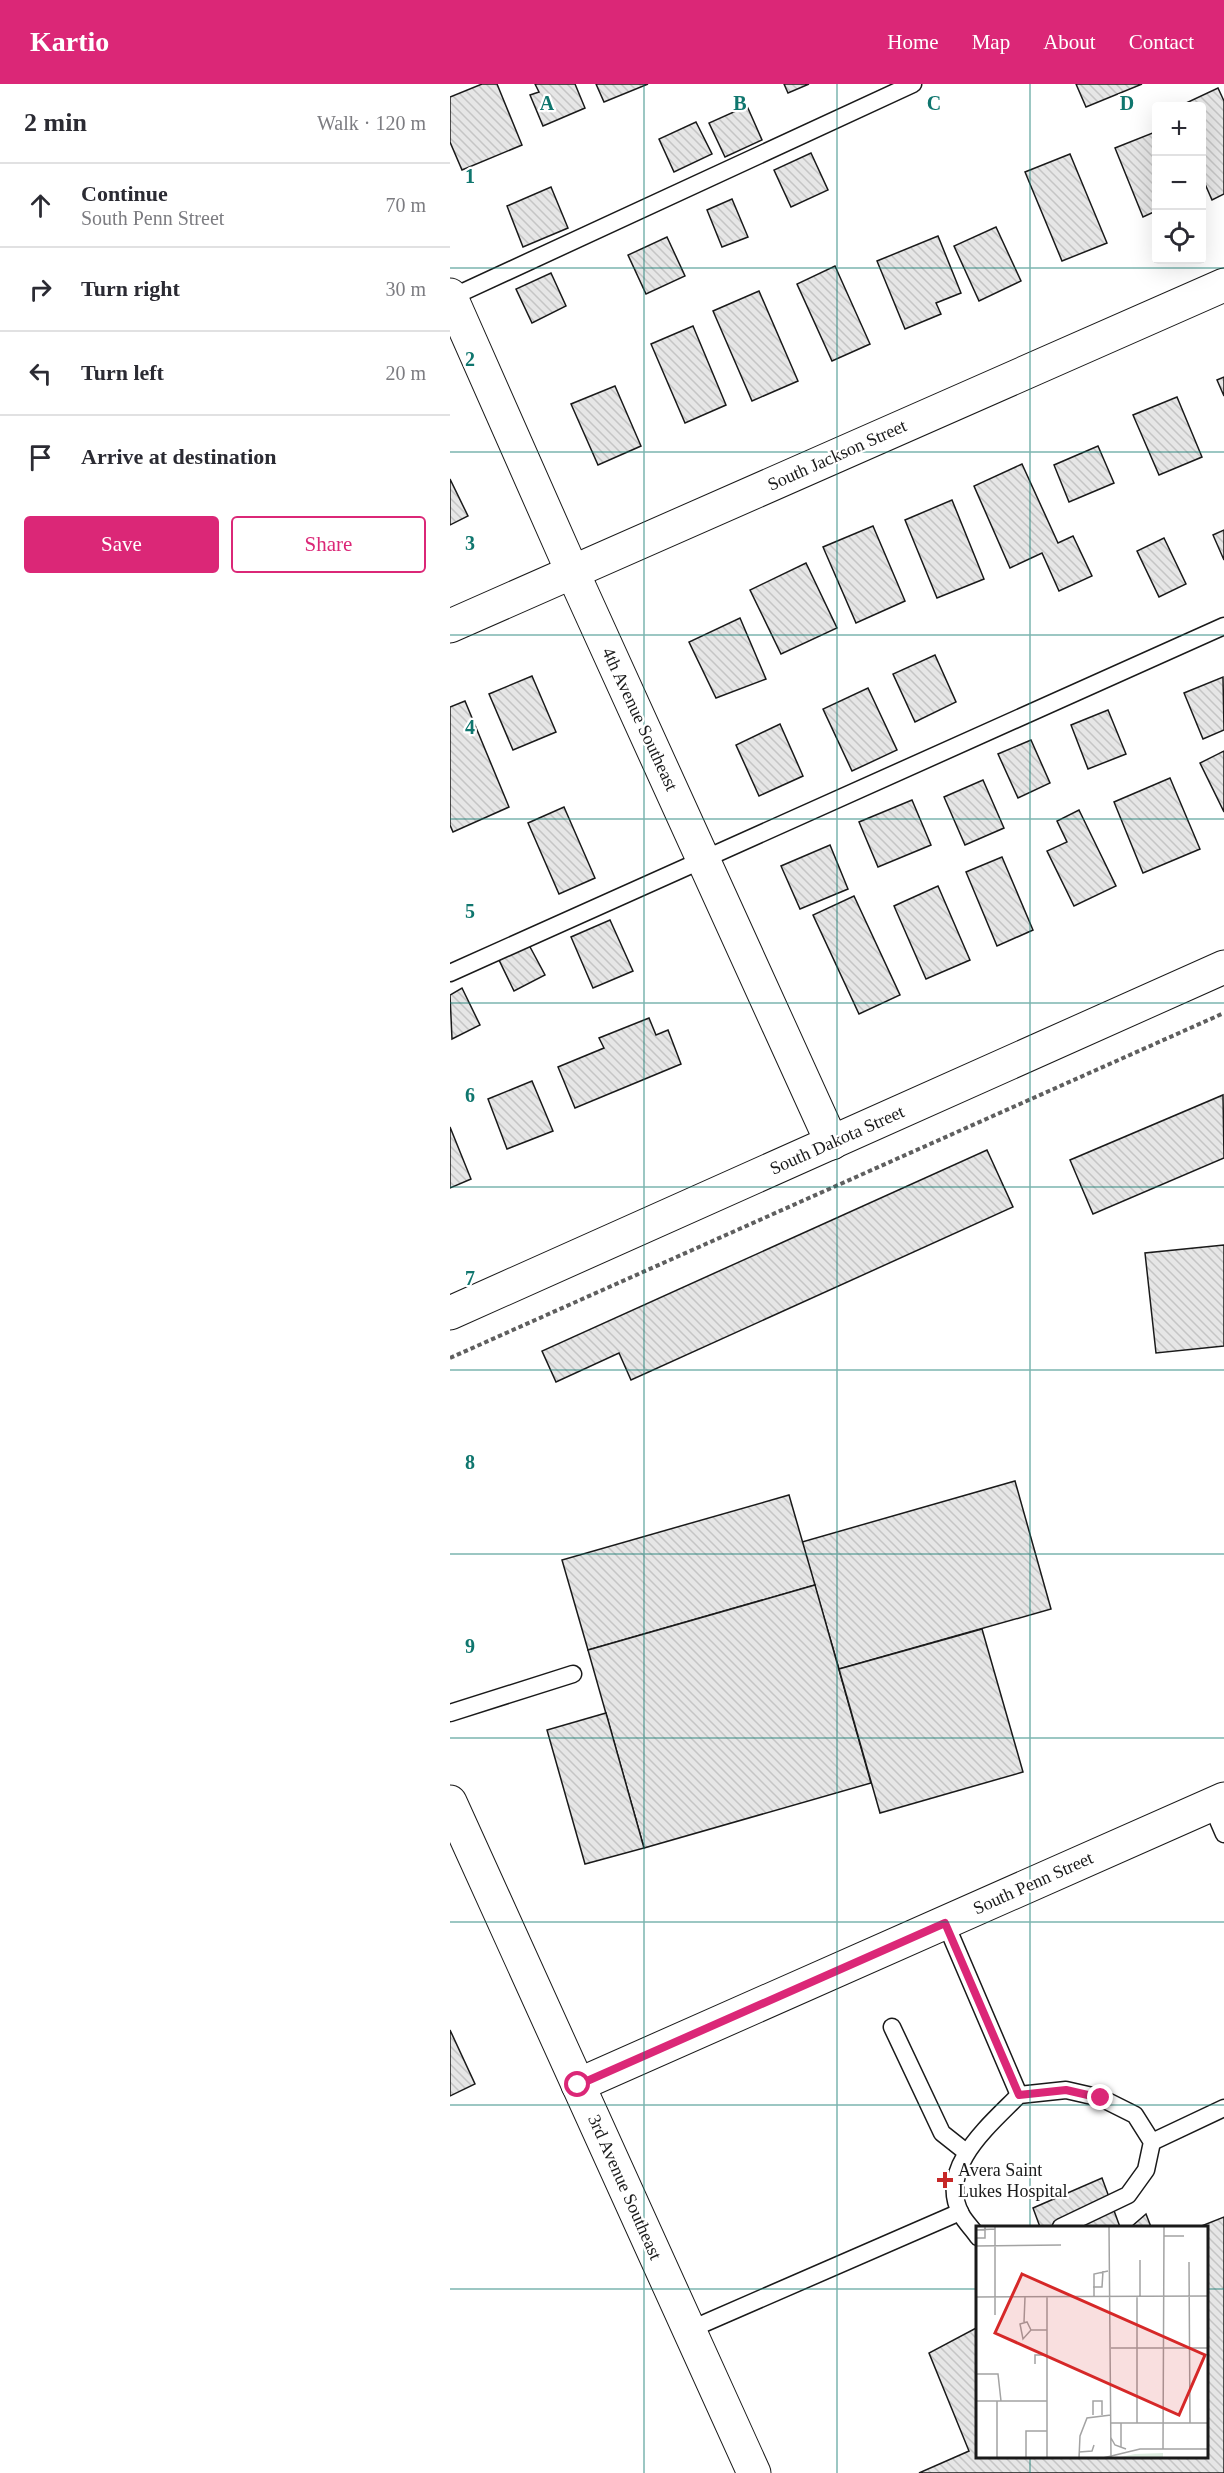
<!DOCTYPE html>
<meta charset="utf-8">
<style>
:root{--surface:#fff;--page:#f7f7f7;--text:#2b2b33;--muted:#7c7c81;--line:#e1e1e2;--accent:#db2777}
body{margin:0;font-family:"Times New Roman",serif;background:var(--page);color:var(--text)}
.controls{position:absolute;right:18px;top:18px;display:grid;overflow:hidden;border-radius:6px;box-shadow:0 6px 24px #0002}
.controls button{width:54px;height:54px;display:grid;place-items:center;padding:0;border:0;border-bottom:2px solid var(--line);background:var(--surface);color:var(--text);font:30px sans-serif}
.stop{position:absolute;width:18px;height:18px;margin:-14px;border:4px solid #db2777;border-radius:50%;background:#fff}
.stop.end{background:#db2777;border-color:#fff;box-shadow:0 2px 6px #0008}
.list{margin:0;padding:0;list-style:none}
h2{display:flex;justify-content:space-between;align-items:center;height:78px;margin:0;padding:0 24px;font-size:26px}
h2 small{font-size:20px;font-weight:400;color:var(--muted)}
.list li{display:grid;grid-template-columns:39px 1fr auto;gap:18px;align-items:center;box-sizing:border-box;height:84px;padding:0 24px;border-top:2px solid var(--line)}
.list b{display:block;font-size:22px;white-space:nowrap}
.list p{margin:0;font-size:20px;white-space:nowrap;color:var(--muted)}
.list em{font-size:20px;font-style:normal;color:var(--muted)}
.actions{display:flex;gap:12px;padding:18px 24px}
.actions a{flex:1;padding:14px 0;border:2px solid var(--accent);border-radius:6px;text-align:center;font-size:21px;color:var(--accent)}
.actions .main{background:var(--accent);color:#fff}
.icon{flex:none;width:33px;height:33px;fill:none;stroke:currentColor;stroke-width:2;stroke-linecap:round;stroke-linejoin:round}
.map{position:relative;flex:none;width:774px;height:2389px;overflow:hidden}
header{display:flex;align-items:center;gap:36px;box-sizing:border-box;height:84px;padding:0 30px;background:var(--accent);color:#fff}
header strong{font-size:28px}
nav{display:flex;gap:33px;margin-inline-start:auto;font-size:21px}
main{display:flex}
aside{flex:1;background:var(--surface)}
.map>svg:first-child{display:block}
</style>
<header>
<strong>Kartio</strong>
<nav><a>Home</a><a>Map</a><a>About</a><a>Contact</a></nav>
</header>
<main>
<aside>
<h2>2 min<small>Walk · 120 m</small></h2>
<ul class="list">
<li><svg class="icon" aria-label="ahead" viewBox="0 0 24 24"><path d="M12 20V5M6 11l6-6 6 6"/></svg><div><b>Continue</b><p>South Penn Street</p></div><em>70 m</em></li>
<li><svg class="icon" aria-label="right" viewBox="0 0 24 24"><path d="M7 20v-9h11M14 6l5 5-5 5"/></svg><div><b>Turn right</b></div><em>30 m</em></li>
<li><svg class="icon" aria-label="left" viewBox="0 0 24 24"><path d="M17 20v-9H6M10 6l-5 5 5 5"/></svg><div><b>Turn left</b></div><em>20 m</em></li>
<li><svg class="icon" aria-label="arrive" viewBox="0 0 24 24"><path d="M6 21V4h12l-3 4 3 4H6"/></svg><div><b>Arrive at destination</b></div></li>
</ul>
<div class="actions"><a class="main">Save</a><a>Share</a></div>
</aside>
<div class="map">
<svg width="774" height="2389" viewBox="0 0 774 2389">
<defs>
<pattern id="building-back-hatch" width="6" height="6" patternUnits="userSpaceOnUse" patternTransform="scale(1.5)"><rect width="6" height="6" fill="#e6e6e6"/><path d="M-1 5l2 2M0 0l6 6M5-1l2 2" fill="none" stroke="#c5c5c5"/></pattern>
</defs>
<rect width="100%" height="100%" fill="#fff"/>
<g fill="url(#building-back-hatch)" stroke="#1a1a1a" stroke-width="1.5">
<polygon points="32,0 47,0 72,61 12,86 0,58 0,13"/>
<polygon points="85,0 125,0 135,24 93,42 80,11 89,8"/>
<polygon points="146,0 198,0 154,18"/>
<polygon points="334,0 359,0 338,9"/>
<polygon points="626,0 692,0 636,23"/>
<polygon points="768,4 774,17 774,110 762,116 752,93 752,22 738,22 736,19"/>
<polygon points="297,22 312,56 275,73 259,39"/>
<polygon points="246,38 262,70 224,88 209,55"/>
<polygon points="705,48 706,127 693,133 665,64"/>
<polygon points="361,69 378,106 341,123 324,86"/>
<polygon points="620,70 657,159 612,177 575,88"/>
<polygon points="101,103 118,144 73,163 57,122"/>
<polygon points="282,115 298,153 272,163 257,126"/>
<polygon points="546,143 571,197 529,217 504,162"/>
<polygon points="488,152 511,209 486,219 491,230 455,245 427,177"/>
<polygon points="217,153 235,192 196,210 178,171"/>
<polygon points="385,182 420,260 382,277 347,200"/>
<polygon points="101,189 116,222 82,239 66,205"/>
<polygon points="309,207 348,297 302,317 263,227"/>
<polygon points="243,242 276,321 235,339 201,260"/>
<polygon points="774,293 774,312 767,296"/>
<polygon points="165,302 191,362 148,381 121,320"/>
<polygon points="727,313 752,373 709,391 683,331"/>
<polygon points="648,362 664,399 619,418 604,381"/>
<polygon points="572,380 608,459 623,452 642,492 609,507 592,469 560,484 524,402"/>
<polygon points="0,395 18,432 0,441"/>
<polygon points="502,416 534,495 487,514 455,436"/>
<polygon points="423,442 455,517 406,539 373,463"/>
<polygon points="774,446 774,476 763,451"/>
<polygon points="714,454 736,500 709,513 687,467"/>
<polygon points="356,479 387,544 331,570 300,506"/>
<polygon points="290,534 316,595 266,614 239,558"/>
<polygon points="485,571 506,618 465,638 443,590"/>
<polygon points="82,592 106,648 63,666 39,610"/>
<polygon points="773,593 774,646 753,655 734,609"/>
<polygon points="418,604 447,666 402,687 373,625"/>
<polygon points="15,617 59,723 3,748 0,741 0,623"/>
<polygon points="658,626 676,670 638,685 621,641"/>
<polygon points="330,640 353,692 309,712 286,661"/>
<polygon points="581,656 600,699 568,714 548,670"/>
<polygon points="774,667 774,728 750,679"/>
<polygon points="720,694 750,765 693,789 664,718"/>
<polygon points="533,696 554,744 515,761 494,713"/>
<polygon points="462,716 481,761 428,783 409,738"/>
<polygon points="114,723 145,794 109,810 78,739"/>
<polygon points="629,726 666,802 624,822 597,767 617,758 607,737"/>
<polygon points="380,761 398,805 350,825 331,782"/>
<polygon points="552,773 583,846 547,862 516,788"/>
<polygon points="488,802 520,876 476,895 444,822"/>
<polygon points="404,812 450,911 409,930 363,831"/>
<polygon points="160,836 183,887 143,904 121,853"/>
<polygon points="79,861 95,891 64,907 49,876"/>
<polygon points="12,904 30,941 2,955 0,911"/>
<polygon points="199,934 206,951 218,946 231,980 125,1024 108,983 154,964 149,954"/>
<polygon points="82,997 103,1047 57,1065 38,1015"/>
<polygon points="773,1011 774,1074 643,1130 620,1076"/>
<polygon points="0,1043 21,1095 0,1104"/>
<polygon points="537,1066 563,1123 181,1296 169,1269 106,1298 92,1267"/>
<polygon points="774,1161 774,1262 706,1269 695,1169"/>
<polygon points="565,1397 601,1525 389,1585 352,1458"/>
<polygon points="339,1411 365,1501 138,1566 112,1476"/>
<polygon points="365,1501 421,1699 194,1764 138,1566"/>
<polygon points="532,1545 573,1688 430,1729 389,1585"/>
<polygon points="156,1629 194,1764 135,1780 97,1646"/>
<polygon points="0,1946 25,2000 0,2012"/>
<polygon points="652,2094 670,2143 590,2143 583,2124"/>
<polygon points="696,2130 701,2143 681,2143"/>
<polygon points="774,2133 774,2389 469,2389 519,2367 479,2269 528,2243 528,2372 758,2372 758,2143 749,2143"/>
</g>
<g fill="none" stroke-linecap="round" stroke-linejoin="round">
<g stroke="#1a1a1a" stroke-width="19">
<g id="service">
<polyline points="0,214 463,0"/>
<polyline points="0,889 774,542"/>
<polyline points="0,1629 123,1590"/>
<polyline points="761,1720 774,1750"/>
<polyline points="495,1838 569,2011"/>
<polyline points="442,1943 492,2049 516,2068"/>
<polyline points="702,2058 774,2024"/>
<path d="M528 2153C523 2145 515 2138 511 2130 486 2084 541 2040 569 2011L616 2006 651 2014 685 2031 702 2058 696 2086 678 2111 611 2143"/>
<polyline points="239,2246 510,2128"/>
</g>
</g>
<g stroke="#1a1a1a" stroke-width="35">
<g id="minor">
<polyline points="0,211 122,487 382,1059"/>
<polyline points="0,542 774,201"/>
<polyline points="128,2001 774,1715"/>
</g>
</g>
<g stroke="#1a1a1a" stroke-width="35">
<g id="tertiary">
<polyline points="0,1229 774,883"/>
<polyline points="0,1718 304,2389"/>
</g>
</g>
<polyline stroke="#5f5f5f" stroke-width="4" stroke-dasharray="4.5 3" stroke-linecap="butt" points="0,1274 774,929"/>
<use href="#service" stroke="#fff" stroke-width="16"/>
<use href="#minor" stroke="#fff" stroke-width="33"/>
<use href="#tertiary" stroke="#fff" stroke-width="33"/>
</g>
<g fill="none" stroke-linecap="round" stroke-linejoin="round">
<polyline stroke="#db2777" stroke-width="8" points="128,2001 495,1839 569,2011 616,2006 651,2014"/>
</g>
<path fill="none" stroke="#0f766e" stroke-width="1.5" stroke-opacity="0.55" d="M194 0V2389M387 0V2389M580 0V2143M0 184H774M0 368H774M0 551H774M0 735H774M0 919H774M0 1103H774M0 1286H774M0 1470H774M0 1654H774M0 1838H774M0 2021H774M0 2205H528M758 2205H774M580 2372V2389"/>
<path fill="#c62828" stroke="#fff" stroke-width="2" d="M492 2087h6v6h6v6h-6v6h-6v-6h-6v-6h6z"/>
<g text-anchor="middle" stroke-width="4.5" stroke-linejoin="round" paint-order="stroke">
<g font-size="18" fill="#1a1a1a" stroke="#fff">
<text transform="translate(387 371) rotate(-24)" y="6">South Jackson Street</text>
<text transform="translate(190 635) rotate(65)" y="6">4th Avenue Southeast</text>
<text transform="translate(387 1056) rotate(-24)" y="6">South Dakota Street</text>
<text transform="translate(583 1799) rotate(-24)" y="6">South Penn Street</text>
<text transform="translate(175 2103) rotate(66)" y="6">3rd Avenue Southeast</text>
</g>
<g font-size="18" fill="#1a1a1a" stroke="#fff" text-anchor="start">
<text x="508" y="2092">Avera Saint<tspan x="508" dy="21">Lukes Hospital</tspan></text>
</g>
</g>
<g transform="translate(526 2142)">
<rect width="232" height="232" fill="#fff"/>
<path d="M187 227V232H140L159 228Z" fill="#e0efe3"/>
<path fill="none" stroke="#a3a3a3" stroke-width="1.5" d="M133 0 135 232M0 4 19 3M188 10H208M0 12H9V0M0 20 85 19M213 36 214 197M117 61H126L127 45M118 70V48L132 45M161 70V197M164 70V34M0 71 233 70M19 89V0M48 96 49 71M55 104 47 113 44 98 51 96 55 104H71M135 122H233M59 138V129H71M0 148H22L25 175M0 175H71M21 175V232M117 189V175H126V189M135 197H233M135 212 139 219 150 223M145 221V197M187 223 188 0M103 226 116 225 118 219M50 232V205H71M71 232V71M103 232 104 210 111 192 135 189M127 232 164 223H233"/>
<path fill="#d62828" fill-opacity="0.15" stroke="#d62828" stroke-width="3" d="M46 48 229 129 203 189 19 107Z"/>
<rect width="232" height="232" fill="none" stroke="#1a1a1a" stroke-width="3"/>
</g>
<g font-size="20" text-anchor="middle" font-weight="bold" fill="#0f766e" stroke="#fff" stroke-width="4.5" stroke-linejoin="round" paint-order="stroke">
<text x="97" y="26">A</text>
<text x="290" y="26">B</text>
<text x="484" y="26">C</text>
<text x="677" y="26">D</text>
<text x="20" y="99">1</text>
<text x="20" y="282">2</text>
<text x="20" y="466">3</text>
<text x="20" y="650">4</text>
<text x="20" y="834">5</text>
<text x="20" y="1018">6</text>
<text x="20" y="1201">7</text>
<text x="20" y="1385">8</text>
<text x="20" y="1569">9</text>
</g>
</svg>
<div class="controls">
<button>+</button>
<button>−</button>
<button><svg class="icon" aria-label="locate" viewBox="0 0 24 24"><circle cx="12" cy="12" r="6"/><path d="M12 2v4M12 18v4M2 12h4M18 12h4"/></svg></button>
</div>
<div class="stop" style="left:128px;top:2001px"></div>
<div class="stop end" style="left:651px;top:2014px"></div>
</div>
</main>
